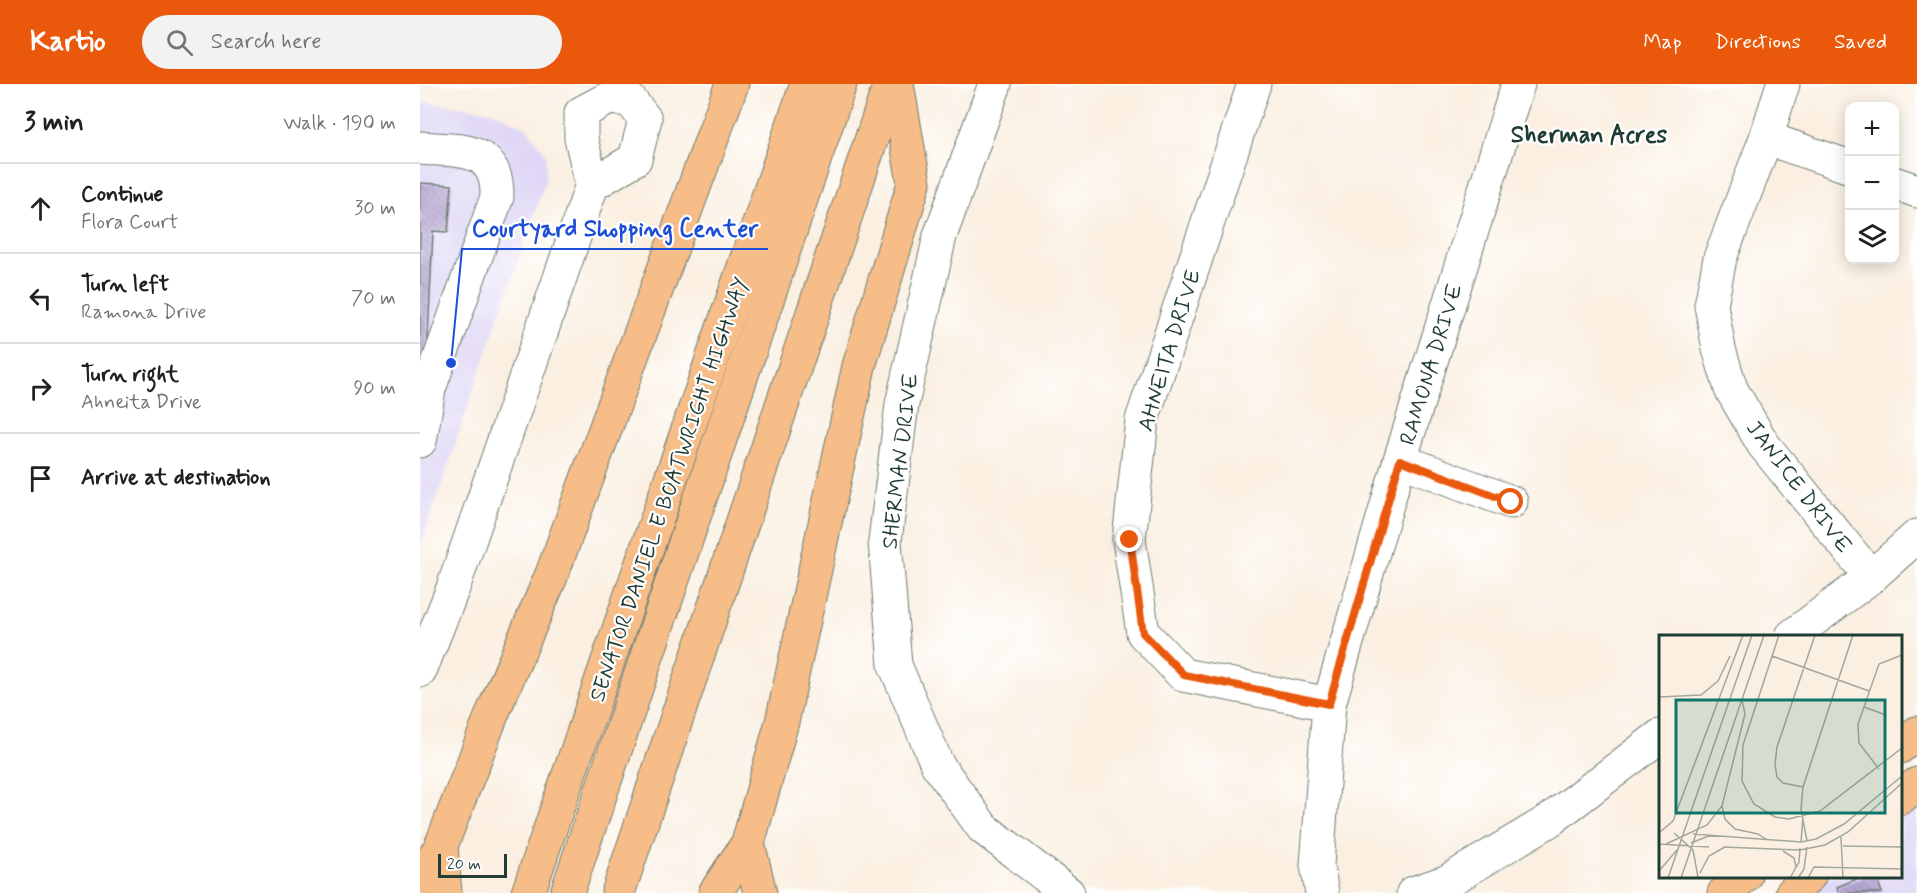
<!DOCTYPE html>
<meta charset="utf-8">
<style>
:root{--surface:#fff;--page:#f2f2f2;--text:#202124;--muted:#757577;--line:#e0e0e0;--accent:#ea580c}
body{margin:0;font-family:Mynerve,sans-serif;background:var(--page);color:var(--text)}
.controls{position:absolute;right:18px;top:18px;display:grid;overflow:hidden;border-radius:12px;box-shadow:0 3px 15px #0003}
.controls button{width:54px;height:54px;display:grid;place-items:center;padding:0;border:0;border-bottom:2px solid var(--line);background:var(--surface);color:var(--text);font:30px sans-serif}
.scale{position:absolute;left:18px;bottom:15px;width:69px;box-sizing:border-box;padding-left:6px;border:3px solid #1f3d34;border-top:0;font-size:16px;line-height:21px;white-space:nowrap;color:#1f3d34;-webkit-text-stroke:4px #fff;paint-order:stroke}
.stop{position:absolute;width:18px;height:18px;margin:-14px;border:4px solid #ea580c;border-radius:50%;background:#fff}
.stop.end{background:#ea580c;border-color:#fff;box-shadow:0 2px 6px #0008}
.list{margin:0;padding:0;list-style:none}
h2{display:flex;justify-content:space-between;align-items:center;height:78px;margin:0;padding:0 24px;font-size:26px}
h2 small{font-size:20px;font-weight:400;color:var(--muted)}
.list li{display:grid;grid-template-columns:39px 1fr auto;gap:18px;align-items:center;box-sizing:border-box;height:90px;padding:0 24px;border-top:2px solid var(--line)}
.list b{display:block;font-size:22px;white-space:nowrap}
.list p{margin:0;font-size:20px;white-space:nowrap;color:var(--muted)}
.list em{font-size:20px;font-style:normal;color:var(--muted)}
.icon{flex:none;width:33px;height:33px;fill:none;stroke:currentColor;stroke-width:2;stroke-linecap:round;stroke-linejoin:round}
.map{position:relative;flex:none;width:1497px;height:809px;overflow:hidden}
header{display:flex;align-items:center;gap:36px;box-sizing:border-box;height:84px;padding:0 30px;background:var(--accent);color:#fff}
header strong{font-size:28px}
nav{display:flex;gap:33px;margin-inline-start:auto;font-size:21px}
.search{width:420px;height:54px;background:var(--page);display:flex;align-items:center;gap:15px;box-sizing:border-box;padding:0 21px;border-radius:33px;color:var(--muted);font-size:22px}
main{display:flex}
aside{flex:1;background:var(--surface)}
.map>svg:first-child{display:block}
</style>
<header>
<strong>Kartio</strong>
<div class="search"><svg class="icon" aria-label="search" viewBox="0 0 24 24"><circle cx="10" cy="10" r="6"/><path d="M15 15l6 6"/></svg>Search here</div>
<nav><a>Map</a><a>Directions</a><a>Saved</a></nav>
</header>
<main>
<aside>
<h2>3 min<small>Walk · 190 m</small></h2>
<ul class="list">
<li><svg class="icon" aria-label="ahead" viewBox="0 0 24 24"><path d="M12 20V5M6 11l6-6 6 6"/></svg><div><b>Continue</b><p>Flora Court</p></div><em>30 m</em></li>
<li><svg class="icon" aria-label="left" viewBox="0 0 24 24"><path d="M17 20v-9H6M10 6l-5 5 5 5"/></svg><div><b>Turn left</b><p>Ramona Drive</p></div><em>70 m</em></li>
<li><svg class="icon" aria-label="right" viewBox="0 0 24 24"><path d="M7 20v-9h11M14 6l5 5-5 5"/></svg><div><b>Turn right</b><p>Ahneita Drive</p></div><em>90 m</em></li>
<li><svg class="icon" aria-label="arrive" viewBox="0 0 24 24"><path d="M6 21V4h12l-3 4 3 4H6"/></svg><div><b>Arrive at destination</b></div></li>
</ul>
</aside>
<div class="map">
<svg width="1497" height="809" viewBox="0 0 1497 809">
<defs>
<pattern id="building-back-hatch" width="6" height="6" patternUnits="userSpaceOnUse" patternTransform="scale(1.5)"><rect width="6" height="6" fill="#b1a0cf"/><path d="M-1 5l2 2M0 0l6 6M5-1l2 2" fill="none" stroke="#8f84a9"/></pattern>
</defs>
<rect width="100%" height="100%" fill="#fff"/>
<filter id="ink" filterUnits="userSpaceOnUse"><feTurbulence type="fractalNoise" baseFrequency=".0167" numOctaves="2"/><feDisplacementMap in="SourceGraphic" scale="12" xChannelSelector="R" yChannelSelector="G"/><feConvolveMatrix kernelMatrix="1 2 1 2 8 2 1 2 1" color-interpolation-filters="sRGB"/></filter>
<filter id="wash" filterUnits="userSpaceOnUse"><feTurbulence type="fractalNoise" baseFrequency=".008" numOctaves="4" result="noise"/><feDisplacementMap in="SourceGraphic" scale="24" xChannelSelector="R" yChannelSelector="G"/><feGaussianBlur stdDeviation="1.35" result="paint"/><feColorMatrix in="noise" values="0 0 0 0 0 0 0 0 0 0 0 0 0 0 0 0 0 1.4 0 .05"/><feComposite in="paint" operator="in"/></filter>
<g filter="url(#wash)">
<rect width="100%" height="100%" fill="#faefe0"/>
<g fill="#ded5f5">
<polygon points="0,17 73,27 107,44 126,70 126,95 0,463"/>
<polygon points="1497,700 1497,809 1372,809 1389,793 1480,792 1481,714"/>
</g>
<g id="blocks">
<g fill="url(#building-back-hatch)">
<polygon points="0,99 32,101 28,148 13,147 7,274 0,273"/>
<polygon points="1444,792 1456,792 1462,809 1419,809 1417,803"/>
</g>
</g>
</g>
<g filter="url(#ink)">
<use href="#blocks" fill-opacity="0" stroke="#6c7b70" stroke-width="1.5"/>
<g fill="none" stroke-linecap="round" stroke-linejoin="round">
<g stroke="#6c7b70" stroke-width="35">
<g id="minor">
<polyline points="575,0 520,152 482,320 465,457 475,581 517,680 563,744 648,809"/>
<polyline points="834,0 722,336 709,456 723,549 763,591 909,620"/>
<polyline points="1363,0 1346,54 1300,174 1291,221 1299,265 1311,305 1343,360 1451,493"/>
<polyline points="1346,54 1430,83"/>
<path d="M0 64C39 67 78 61 77 113L9 305 0 357"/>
<polyline points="1474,99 1497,107"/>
<polyline points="980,376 1091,418"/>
<polyline points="1372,552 1451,493 1497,452"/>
<polyline points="0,587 33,504 172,101 161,54 161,29 189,14 210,16 225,35 215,75 172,101"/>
<polyline points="902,809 897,781 909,620 980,376 1098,0"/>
<polyline points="993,809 1028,797 1130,736 1240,652"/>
</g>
</g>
<g stroke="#6c7b70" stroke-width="35">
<g id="major">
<polyline points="1480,663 1497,649"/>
<polyline points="1480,714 1497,700"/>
<polyline points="1304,809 1325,792"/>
<polyline points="1372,809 1389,792"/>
</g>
</g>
<g stroke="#6c7b70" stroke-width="35">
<g id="highway">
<polyline points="328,759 340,809"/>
<polyline points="21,762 25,809"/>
<polyline points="0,797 21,762 73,628 132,490 312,0"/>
<polyline points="108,809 387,0"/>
<polyline points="147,809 420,0"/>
<polyline points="198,809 470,0"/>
<polyline points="295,809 328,759 362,638 439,282 494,99 477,0"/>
</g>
</g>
<use href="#minor" stroke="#fff" stroke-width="33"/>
<use href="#major" stroke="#f7bd88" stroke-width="33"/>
<use href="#highway" stroke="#f7bd88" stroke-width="33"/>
</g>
</g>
<g fill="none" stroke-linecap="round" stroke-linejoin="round" filter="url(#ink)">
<polyline stroke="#ea580c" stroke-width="8" points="710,456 723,549 764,591 909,620 980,376 1091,418"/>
</g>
<g text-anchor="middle" stroke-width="4.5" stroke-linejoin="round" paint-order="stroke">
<g font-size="22" fill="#1f3d34" stroke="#fff">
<text transform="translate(748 266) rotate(-73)" y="8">AHNEITA DRIVE</text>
<text transform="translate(1010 280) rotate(-73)" y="8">RAMONA DRIVE</text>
<text transform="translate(479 377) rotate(-83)" y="8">SHERMAN DRIVE</text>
<text transform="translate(1380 402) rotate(53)" y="8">JANICE DRIVE</text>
<text transform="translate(248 405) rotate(-71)" y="8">SENATOR DANIEL E BOATWRIGHT HIGHWAY</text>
</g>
<g font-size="24" font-weight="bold" fill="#1f3d34" stroke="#fff">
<text x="1169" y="58">Sherman Acres</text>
</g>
</g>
<g transform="translate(1239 551)">
<rect width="243" height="243" fill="#faefe0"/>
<path fill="none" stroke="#a2a89b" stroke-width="1.5" d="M120 0 84 110 83 146 95 169 116 182 130 184 161 176 243 113M113 21 210 56M0 62 42 60 59 46 71 21M205 72 227 80M220 134 200 108 199 89 220 29 243 20M144 152 124 148 118 142 116 129 118 112 156 0M63 171 66 184 76 194 99 199 108 205M1 197 14 186 84 0M15 198 34 215 39 242M34 199 142 207 157 204 185 189 243 141M182 202 184 243M148 206 142 174 144 152 194 0M142 207 144 182M32 208 52 200M0 209 50 212M7 209 48 190 63 171 86 79 83 65M184 211 243 212M64 212 141 215 166 210 189 197 243 148M124 216 135 223 137 232M0 236 18 215M41 238 50 221 66 212M9 243 93 0M22 243 105 0M131 243 140 227 141 213M139 243 145 234 148 212M149 243 155 232 243 234"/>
<path fill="#0f766e" fill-opacity="0.15" stroke="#0f766e" stroke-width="3" d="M17 65H226V178H17Z"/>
<rect width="243" height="243" fill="none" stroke="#1f3d34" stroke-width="3"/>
</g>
<path fill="none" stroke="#1d4ed8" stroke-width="2" d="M31 279L42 165H348"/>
<circle fill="#1d4ed8" stroke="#fff" stroke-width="2" cx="31" cy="279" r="6"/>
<g font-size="24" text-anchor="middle" font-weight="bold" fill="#1d4ed8" stroke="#fff" stroke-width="4.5" stroke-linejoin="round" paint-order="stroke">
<text x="195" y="152">Courtyard Shopping Center</text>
</g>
</svg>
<div class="controls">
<button>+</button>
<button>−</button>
<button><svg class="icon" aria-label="layers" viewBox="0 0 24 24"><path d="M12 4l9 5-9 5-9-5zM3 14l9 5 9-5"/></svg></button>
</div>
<div class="scale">20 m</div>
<div class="stop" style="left:1091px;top:418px"></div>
<div class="stop end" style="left:710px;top:456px"></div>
</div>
</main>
